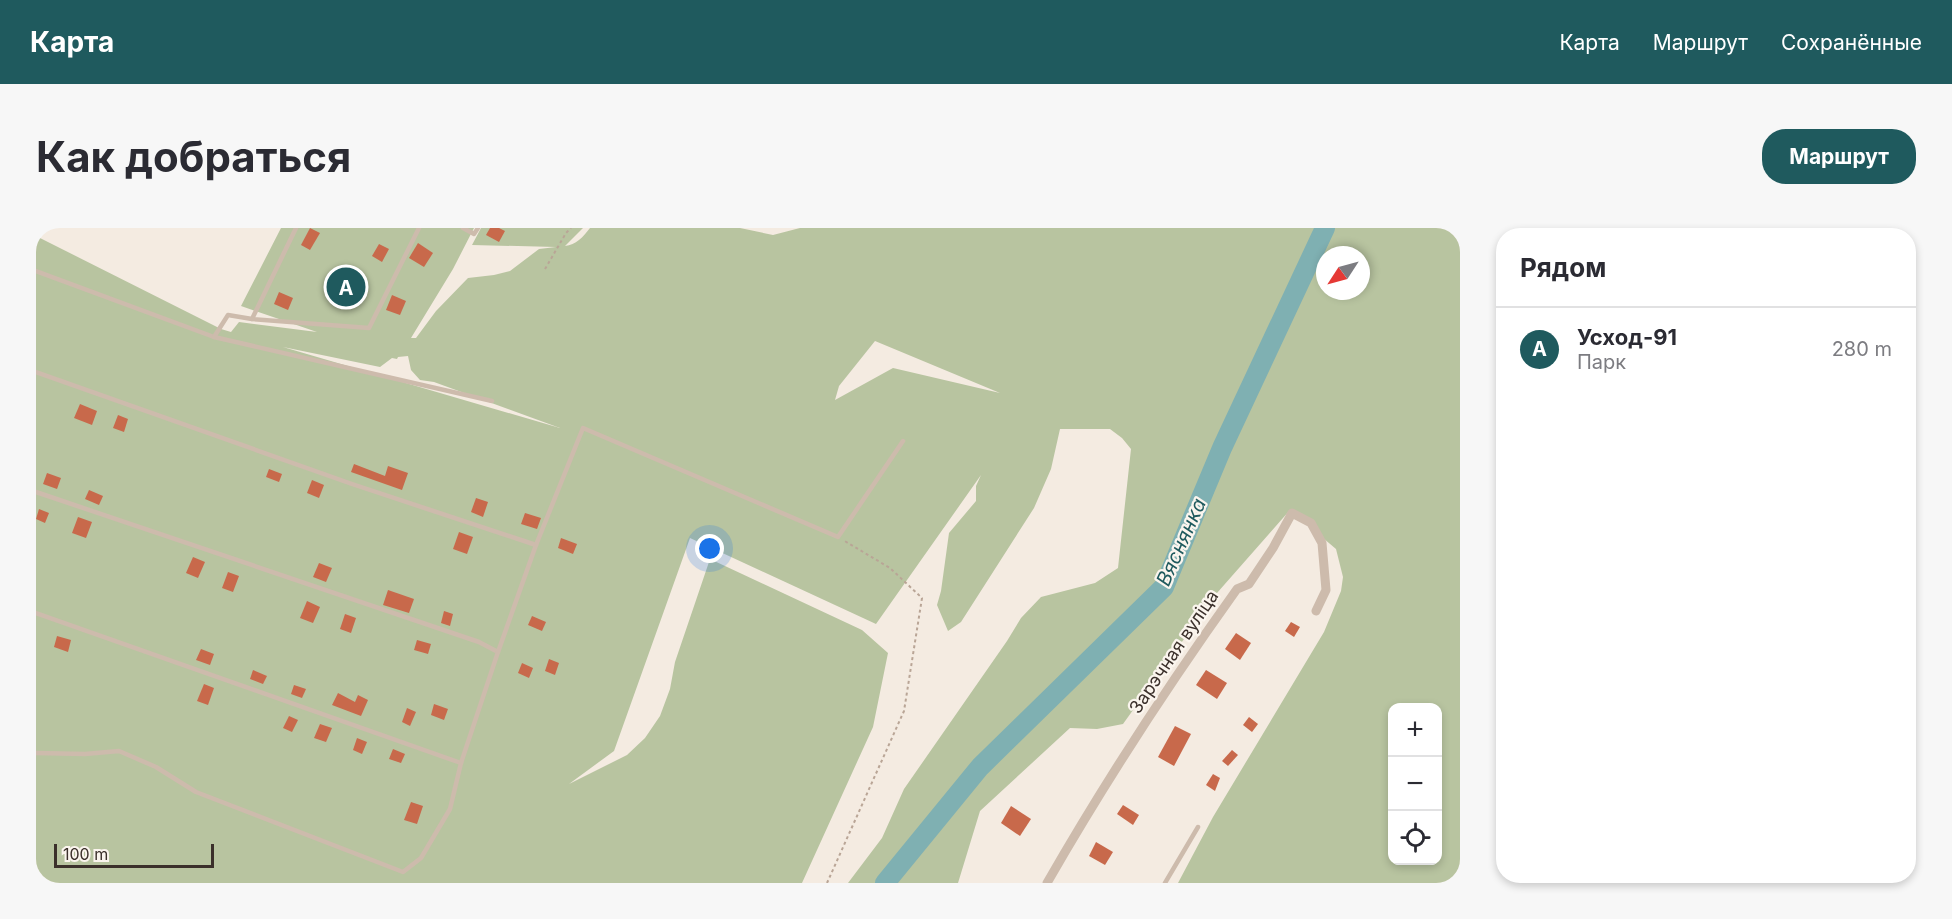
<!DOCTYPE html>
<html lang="ru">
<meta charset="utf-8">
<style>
:root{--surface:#fff;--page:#f7f7f7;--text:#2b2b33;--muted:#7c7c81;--line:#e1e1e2;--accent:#1f5a5e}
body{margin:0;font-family:Inter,sans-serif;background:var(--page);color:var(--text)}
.controls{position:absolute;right:18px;bottom:18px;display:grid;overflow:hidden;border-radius:12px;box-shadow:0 3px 9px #0003}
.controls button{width:54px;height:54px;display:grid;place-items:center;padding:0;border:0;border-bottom:2px solid var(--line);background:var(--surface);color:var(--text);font:30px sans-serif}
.compass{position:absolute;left:1280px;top:18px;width:54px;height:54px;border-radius:50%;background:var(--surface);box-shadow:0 3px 9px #0003;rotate:234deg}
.scale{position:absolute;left:18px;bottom:15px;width:160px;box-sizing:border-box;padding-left:6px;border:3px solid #3b302b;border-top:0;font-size:16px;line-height:21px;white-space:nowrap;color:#3b302b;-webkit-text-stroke:4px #fbf5ee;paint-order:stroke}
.you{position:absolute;left:674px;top:321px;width:21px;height:21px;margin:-15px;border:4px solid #fff;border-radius:50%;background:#1a73e8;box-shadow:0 0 0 9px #1a73e833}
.badge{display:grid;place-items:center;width:39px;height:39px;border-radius:50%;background:var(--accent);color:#fff;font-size:20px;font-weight:700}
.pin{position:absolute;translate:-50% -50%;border:3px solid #fff;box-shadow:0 2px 6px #0006}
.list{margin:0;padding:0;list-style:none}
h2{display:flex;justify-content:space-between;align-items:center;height:78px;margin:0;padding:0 24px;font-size:26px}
h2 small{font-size:20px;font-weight:400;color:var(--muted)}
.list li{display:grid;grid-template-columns:39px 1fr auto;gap:18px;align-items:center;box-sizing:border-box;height:84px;padding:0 24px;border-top:2px solid var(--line)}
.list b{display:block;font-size:22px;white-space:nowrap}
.list p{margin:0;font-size:20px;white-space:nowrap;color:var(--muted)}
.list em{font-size:20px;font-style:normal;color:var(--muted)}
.icon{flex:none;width:33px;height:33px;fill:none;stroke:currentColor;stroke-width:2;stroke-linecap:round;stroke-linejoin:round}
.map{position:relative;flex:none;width:1424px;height:655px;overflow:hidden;border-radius:24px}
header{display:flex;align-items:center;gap:36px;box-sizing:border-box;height:84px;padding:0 30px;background:var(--accent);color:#fff}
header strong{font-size:28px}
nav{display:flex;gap:33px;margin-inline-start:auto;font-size:21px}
.intro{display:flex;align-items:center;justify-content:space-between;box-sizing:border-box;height:144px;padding:0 36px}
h1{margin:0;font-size:42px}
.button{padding:15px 27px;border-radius:24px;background:var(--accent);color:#fff;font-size:21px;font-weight:700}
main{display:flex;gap:36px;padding:0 36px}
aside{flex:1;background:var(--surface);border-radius:24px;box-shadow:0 3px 9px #0003}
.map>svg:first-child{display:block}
</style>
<header>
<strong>Карта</strong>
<nav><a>Карта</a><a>Маршрут</a><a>Сохранённые</a></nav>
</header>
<div class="intro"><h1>Как добраться</h1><a class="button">Маршрут</a></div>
<main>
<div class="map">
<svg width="1424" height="655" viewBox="0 0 1424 655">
<rect width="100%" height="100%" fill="#f4ebe1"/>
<path fill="#b8c4a0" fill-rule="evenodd" d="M245 0H438L417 41 375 110H380L400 83 432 50 458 47 474 43 503 21 520 19 436 17 445 0H547L529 18C540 17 547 9 554 0H704L737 7 764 0H1424V655H1142L1177 589 1288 404 1305 363 1307 349 1300 321 1254 282 1181 365 1087 496 1061 501 1034 500 944 583 922 655H812L846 610 868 561 971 413 985 390 1005 369 1059 355 1082 340 1095 221 1086 210 1074 201H1024L1015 241 998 280 925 394 912 403 901 377 905 363 913 305 940 273V258L945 247 840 396 654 310 578 523 533 556 591 527 609 510 624 488 634 461 639 434 674 331 826 402 852 425 837 499 766 655H0V8L185 101 195 104 203 94 281 104 205 78ZM1289 27H1325V63H1289ZM839 113 964 165 857 140 799 172 803 158ZM247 119 344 139 356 130 361 131 362 129 372 128 375 142 384 152 398 154 524 200ZM1356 479H1402V632H1356Z"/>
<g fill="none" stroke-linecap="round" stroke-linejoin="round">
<polyline stroke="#7fb0b2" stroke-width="20" points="849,655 944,539 1128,359 1186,220 1289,0"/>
</g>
<g fill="#c8694b">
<polygon points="274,0 284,5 274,22 265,17"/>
<polygon points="454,0 463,0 469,3 463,14 450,7"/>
<polygon points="382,15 397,25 388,39 373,30"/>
<polygon points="343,16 353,21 346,34 336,28"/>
<polygon points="302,39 316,46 311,55 297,48"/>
<polygon points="243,64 257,70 252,82 238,76"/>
<polygon points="356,67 370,73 364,87 350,82"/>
<polygon points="44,176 61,183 56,197 38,190"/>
<polygon points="82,187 92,191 88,204 77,200"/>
<polygon points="318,236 349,248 352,238 372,245 366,262 315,244"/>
<polygon points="233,241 246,246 243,254 230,249"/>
<polygon points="11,245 25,250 21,261 7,256"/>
<polygon points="276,252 288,257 283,270 271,265"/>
<polygon points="53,262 67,268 63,277 49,271"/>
<polygon points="440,270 452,274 447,289 435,284"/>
<polygon points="3,281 13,285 9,295 0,291"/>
<polygon points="489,285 505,290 501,301 485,296"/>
<polygon points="42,289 56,294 50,310 36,305"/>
<polygon points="423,304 437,309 431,326 417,321"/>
<polygon points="525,310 541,316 537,326 522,320"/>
<polygon points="157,329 169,334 162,350 150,345"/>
<polygon points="283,335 296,340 290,354 277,349"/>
<polygon points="192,344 203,348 197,364 186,360"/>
<polygon points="352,362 378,371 373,385 347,377"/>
<polygon points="271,373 284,379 277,395 264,390"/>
<polygon points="408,383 417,386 414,398 405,395"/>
<polygon points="309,386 320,390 315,405 304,401"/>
<polygon points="496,388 510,394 506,403 492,397"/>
<polygon points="1255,394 1264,399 1258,409 1249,403"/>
<polygon points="1200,405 1215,415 1204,432 1189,421"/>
<polygon points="21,408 35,412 32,424 18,419"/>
<polygon points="381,412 395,416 392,426 378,422"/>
<polygon points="165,421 178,426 174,437 160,432"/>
<polygon points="513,431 523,435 519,447 509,443"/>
<polygon points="486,435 497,440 493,450 482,445"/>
<polygon points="217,442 231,448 227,456 214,451"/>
<polygon points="1170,442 1191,455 1181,471 1160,457"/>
<polygon points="168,456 178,460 172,477 161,473"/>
<polygon points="258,457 270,461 266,470 255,466"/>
<polygon points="302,465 319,474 322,467 332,472 325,488 296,477"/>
<polygon points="398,476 412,481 408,492 395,487"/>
<polygon points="371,480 380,484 374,498 366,494"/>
<polygon points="253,488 262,492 256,504 247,500"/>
<polygon points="1213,489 1222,496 1216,504 1207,497"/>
<polygon points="284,496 296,500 290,514 278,510"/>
<polygon points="1139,498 1155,506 1138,538 1122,529"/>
<polygon points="321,510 331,514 326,526 317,522"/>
<polygon points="357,521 369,526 365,535 353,531"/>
<polygon points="1196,522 1202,527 1192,538 1186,533"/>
<polygon points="1177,546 1184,550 1179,563 1170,557"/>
<polygon points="375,574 387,578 381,596 368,592"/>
<polygon points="1087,577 1103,587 1097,597 1081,586"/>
<polygon points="975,578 995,591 984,608 965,595"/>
<polygon points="1060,614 1077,624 1069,637 1053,628"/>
</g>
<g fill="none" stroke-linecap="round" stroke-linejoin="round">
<g stroke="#b9a596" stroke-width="2" stroke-dasharray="3 3" stroke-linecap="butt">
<polyline points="509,41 530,5 535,0"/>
<polyline points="791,655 868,483 886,370 854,340 807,312"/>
</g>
<g stroke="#cdbbac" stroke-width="4.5">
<polyline points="260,0 216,91 333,100 383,0"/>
<polyline points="427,0 438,6 442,0"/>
<polyline points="0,43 178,109 456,173"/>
<polyline points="178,109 192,87 216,91"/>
<polyline points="0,144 316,256 500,317"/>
<polyline points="0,264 443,414 462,424"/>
<polyline points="0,385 425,535"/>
<polyline points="0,525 49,526 83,523 120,539 160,564 367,644 385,630 414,581 425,535 462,424 500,317 547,200 802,309 867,213"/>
<polyline points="1129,655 1162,599"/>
</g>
<path stroke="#cdbbac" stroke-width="9" d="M1011 655C1069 554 1133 456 1201 361L1213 356 1237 320 1256 285 1275 295 1286 315 1290 362 1280 383"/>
</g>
<g text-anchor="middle" stroke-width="4.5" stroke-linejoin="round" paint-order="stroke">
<g font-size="18" fill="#3b302b" stroke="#fbf5ee">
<text transform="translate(1138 424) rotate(-56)" y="6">Зарэчная вуліца</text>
</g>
<g font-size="20" font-style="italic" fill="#1f5a5e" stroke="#fbf5ee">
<text transform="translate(1145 314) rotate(-66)" y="7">Вяснянка</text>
</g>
</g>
</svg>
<div class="controls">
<button>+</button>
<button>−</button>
<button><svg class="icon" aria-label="locate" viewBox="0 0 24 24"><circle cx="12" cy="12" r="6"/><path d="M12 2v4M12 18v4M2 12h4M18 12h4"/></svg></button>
</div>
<svg class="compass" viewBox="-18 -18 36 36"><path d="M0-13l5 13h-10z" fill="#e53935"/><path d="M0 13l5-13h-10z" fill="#7c7c81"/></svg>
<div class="scale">100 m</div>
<div class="you"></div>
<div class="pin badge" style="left:310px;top:59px">A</div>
</div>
<aside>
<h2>Рядом<small></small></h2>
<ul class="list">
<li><span class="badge">A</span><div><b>Усход-91</b><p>Парк</p></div><em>280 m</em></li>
</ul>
</aside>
</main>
